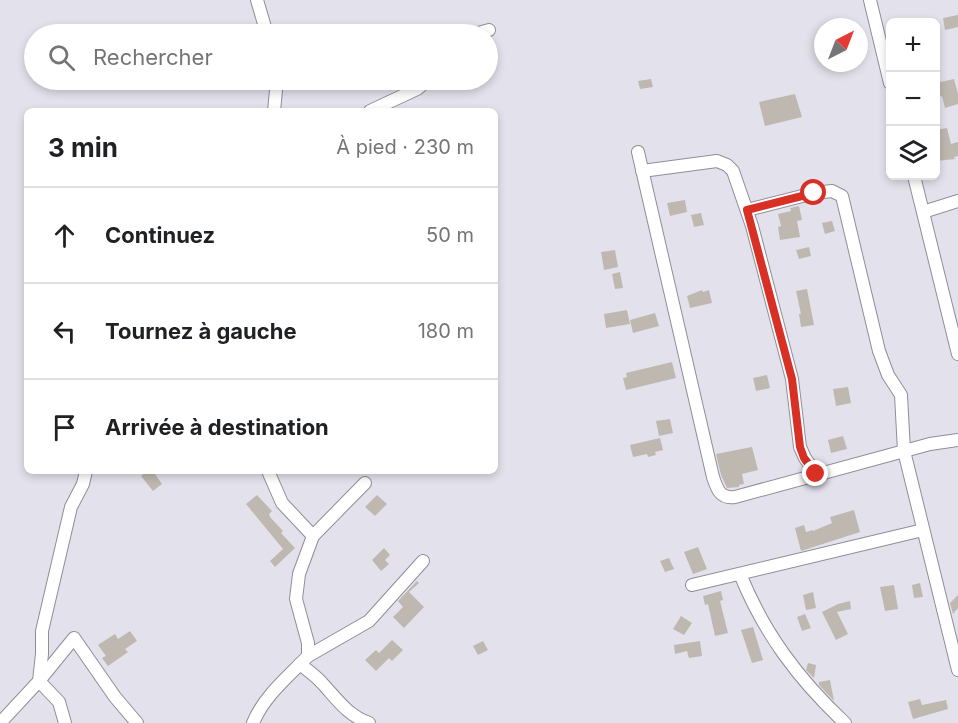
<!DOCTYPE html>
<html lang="fr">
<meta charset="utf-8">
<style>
:root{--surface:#fff;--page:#f6f6f6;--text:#202124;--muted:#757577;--line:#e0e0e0}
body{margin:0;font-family:Inter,sans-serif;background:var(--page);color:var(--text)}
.controls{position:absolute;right:18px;top:18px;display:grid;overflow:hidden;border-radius:9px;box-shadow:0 3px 9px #0003}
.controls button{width:54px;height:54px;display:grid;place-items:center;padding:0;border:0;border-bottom:2px solid var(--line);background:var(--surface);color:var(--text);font:30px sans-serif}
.compass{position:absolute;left:814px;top:18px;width:54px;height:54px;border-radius:50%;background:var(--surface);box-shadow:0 3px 9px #0003;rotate:42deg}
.stop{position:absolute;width:18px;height:18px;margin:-14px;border:4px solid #d93025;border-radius:50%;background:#fff}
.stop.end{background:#d93025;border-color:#fff;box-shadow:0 2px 6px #0008}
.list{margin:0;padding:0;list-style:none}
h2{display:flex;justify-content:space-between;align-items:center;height:78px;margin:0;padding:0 24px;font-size:26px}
h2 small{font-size:20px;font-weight:400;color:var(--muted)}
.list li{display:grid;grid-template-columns:39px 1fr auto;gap:18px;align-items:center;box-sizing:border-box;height:96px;padding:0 24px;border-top:2px solid var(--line)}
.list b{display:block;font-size:22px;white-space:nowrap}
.list em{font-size:20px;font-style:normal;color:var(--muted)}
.icon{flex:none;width:33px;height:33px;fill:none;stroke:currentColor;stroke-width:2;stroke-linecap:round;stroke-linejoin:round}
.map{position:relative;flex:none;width:958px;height:723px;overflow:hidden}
.search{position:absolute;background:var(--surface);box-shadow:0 3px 9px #0003;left:24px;top:24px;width:474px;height:66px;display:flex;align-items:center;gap:15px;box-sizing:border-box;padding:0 21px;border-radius:33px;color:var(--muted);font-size:22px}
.panel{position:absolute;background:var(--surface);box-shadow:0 3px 9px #0003;left:24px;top:108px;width:474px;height:366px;border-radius:9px}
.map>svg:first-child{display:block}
</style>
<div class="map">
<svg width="958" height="723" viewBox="0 0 958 723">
<rect width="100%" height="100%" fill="#e3e2ec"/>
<g fill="#bfb8b0">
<polygon points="958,15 958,27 945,30 943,18"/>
<polygon points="651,79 653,87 640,89 638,81"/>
<polygon points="954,79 958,94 958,104 945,108 942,96 936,98 936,83"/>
<polygon points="795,94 802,117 765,126 759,102"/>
<polygon points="947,128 951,144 958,142 958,156 954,157 955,159 936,161 936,130"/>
<polygon points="685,200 687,212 670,216 667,203"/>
<polygon points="799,206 802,220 797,221 800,237 780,240 778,227 781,226 778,214 791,211 790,208"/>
<polygon points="701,213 704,225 694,227 691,215"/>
<polygon points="832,221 835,231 825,234 822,223"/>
<polygon points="809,247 811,256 799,259 796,250"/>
<polygon points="615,250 618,267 604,270 601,252"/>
<polygon points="620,272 623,288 615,289 612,274"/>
<polygon points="807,289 814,325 801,327 799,314 801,314 796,291"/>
<polygon points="702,290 703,292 709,290 712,303 690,308 687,296"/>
<polygon points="627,310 630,324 606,328 604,314"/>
<polygon points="655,313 659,326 633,333 630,320"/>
<polygon points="672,362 676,378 626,390 623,378 627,377 626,373"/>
<polygon points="767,375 770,388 756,391 753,378"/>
<polygon points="848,387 851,403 836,406 833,389"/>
<polygon points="670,419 673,433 659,436 656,421"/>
<polygon points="843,436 847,449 831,453 828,440"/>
<polygon points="660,438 663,450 655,452 656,455 648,457 647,454 633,457 630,445"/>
<polygon points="752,447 758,470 742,474 744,484 739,485 739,487 727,488 721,475 716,454"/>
<polygon points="147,471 153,471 162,484 153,491 141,476"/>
<polygon points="257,495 272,511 269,514 270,517 283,531 281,533 295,548 275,567 270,561 283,549 246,504"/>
<polygon points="377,495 387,504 375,516 365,507"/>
<polygon points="854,510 860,532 801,551 795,528 804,525 806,532 813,530 813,531 832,523 830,517"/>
<polygon points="698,547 707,569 693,574 684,552"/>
<polygon points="384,548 390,555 385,560 389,564 381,571 372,560"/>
<polygon points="669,558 674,569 665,572 660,561"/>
<polygon points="417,581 419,583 409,592 424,607 404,628 393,617 403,607 398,601"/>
<polygon points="920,583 923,597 914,598 912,585"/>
<polygon points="894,585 898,609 885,611 880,587"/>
<polygon points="721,591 723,600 720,601 728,633 715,636 708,604 705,605 703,596"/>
<polygon points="813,592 816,608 806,610 803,595"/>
<polygon points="958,595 958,608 953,614 950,603"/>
<polygon points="850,601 851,609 837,612 848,634 836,640 822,612 838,604"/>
<polygon points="805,614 811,628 802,631 797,617"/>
<polygon points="681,616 692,623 684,635 673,629"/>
<polygon points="753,627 763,660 752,663 741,630"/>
<polygon points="130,631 137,641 125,649 128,652 108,666 102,658 106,656 98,645 115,634 118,639"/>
<polygon points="392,640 403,650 392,661 389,658 376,671 365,660 376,650 379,653"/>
<polygon points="483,641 488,650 478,655 473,646"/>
<polygon points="700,641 702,656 689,658 687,651 675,654 674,645"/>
<polygon points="808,663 816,665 814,678 806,670"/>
<polygon points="830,680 834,701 819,685 819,682"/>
<polygon points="920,699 922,705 946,700 948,709 913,719 908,702"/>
</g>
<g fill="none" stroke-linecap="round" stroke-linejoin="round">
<g stroke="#8f8e98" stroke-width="14">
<g id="minor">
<polyline points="257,0 267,34"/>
<polyline points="870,0 890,83"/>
<polyline points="475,34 489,30"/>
<polyline points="274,111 277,80"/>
<polyline points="370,111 417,89 428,80"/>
<path d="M638 152 713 477C717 489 720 499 735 497L930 444 958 440"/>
<polyline points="642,171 717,161 727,165 733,171 752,226 792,379 800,447 805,458 816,474"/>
<polyline points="914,176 958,354"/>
<polyline points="747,210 814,193 832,191 842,196 879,351 888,375 901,395 904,451 958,670"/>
<polyline points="923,212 958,201"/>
<polyline points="268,471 282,503 313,536"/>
<path d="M740 574C764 633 798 679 845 723"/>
<polyline points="692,585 923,530"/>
<polyline points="308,656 369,621 423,561"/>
<path d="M300 664C307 670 316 676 322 683 337 699 347 715 369 723"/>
<polyline points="0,723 39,681 74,638 115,697 137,723"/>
<polyline points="65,723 59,702 39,681 42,654 42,631 71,507 83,484 86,471"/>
<path d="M253 723C264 696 288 677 308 656V643L296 599 299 574 313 536 365 483"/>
</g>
</g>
<use href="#minor" stroke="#fff" stroke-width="12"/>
</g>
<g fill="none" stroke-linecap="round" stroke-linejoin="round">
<polyline stroke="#d93025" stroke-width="8" points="814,193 747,210 792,379 800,447 804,458 816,474"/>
</g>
</svg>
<div class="controls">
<button>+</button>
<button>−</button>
<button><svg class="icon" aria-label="layers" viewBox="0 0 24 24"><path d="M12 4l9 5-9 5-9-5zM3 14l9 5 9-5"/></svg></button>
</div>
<svg class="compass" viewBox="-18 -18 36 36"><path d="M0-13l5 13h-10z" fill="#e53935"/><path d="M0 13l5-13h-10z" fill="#757577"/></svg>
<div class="stop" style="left:814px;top:193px"></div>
<div class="stop end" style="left:816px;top:474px"></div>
<div class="search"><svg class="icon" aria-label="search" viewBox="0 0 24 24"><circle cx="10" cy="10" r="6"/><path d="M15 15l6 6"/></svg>Rechercher</div>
<section class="panel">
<h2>3 min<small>À pied · 230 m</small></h2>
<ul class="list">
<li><svg class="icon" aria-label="ahead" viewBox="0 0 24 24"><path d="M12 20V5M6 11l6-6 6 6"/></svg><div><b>Continuez</b></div><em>50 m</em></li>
<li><svg class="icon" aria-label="left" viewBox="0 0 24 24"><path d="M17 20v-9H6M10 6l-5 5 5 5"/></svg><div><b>Tournez à gauche</b></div><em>180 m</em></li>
<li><svg class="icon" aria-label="arrive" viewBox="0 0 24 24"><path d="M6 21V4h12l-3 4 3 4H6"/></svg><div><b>Arrivée à destination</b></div></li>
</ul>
</section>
</div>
